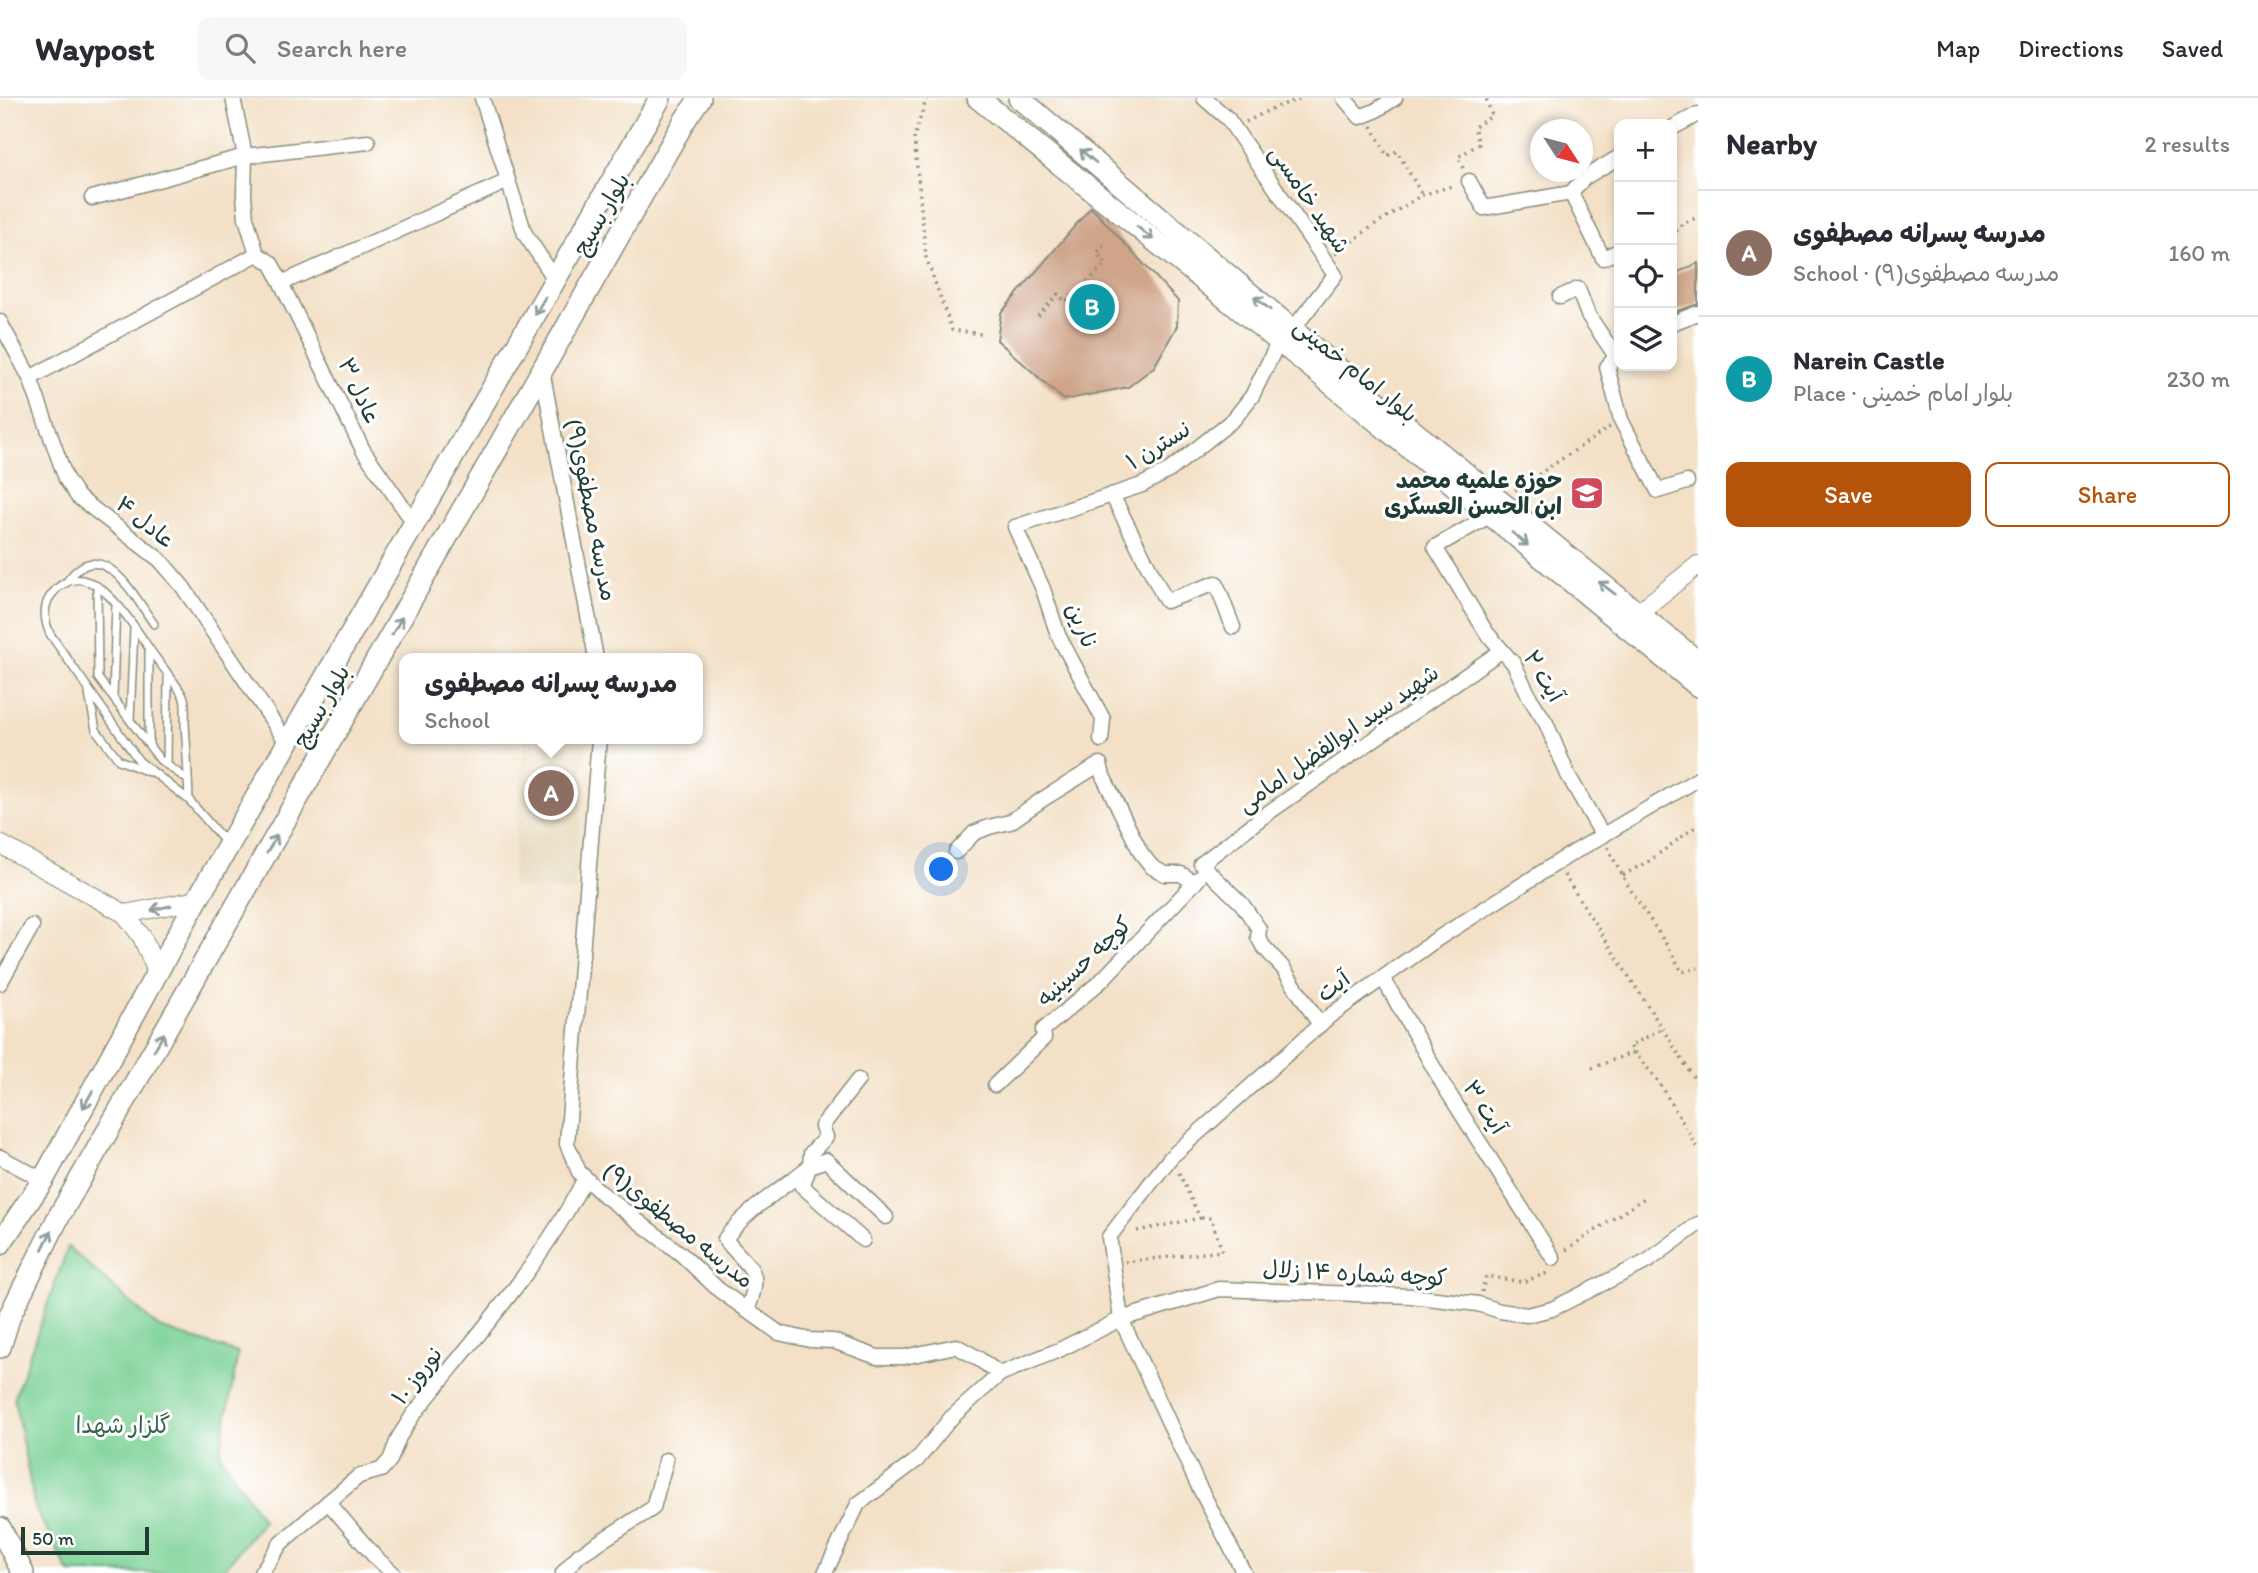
<!DOCTYPE html>
<meta charset="utf-8">
<style>
:root{--surface:#fff;--page:#f7f7f7;--text:#2b2b33;--muted:#7c7c81;--line:#e1e1e2;--accent:#b45309}
body{margin:0;font-family:Itim,"Playpen Sans Arabic",sans-serif;background:var(--page);color:var(--text)}
.controls{position:absolute;right:21px;top:21px;display:grid;overflow:hidden;border-radius:14px;box-shadow:0 4px 10px #0003}
.controls button{width:63px;height:63px;display:grid;place-items:center;padding:0;border:0;border-bottom:2px solid var(--line);background:var(--surface);color:var(--text);font:35px sans-serif}
.compass{position:absolute;left:1530px;top:21px;width:63px;height:63px;border-radius:50%;background:var(--surface);box-shadow:0 4px 10px #0003;rotate:126deg}
.scale{position:absolute;left:21px;bottom:18px;width:128px;box-sizing:border-box;padding-left:7px;border:4px solid #1f3d34;border-top:0;font-size:19px;line-height:24px;white-space:nowrap;color:#1f3d34;-webkit-text-stroke:5px #fff;paint-order:stroke}
.you{position:absolute;left:942px;top:772px;width:24px;height:24px;margin:-18px;border:5px solid #fff;border-radius:50%;background:#1a73e8;box-shadow:0 0 0 10px #1a73e833}
.badge{display:grid;place-items:center;width:46px;height:46px;border-radius:50%;background:var(--accent);color:#fff;font-size:23px;font-weight:700}
.pin{position:absolute;translate:-50% -50%;border:4px solid #fff;box-shadow:0 2px 7px #0006}
.popup{position:absolute;left:399px;top:555px;width:304px;height:91px;box-sizing:border-box;display:grid;place-content:center;border-radius:14px;background:var(--surface);filter:drop-shadow(0 2px 5px #0005);font-size:23px;white-space:nowrap;color:var(--muted)}
.popup b{font-size:26px;color:var(--text)}
.popup::after{content:'';position:absolute;left:50%;top:100%;margin-left:-14px;border:14px solid transparent;border-top-color:var(--surface)}
.list{margin:0;padding:0;list-style:none}
h2{display:flex;justify-content:space-between;align-items:center;height:91px;margin:0;padding:0 28px;font-size:30px}
h2 small{font-size:23px;font-weight:400;color:var(--muted)}
.list li{display:grid;grid-template-columns:46px 1fr auto;gap:21px;align-items:center;box-sizing:border-box;height:126px;padding:0 28px;border-top:2px solid var(--line)}
.list b{display:block;font-size:26px;white-space:nowrap}
.list p{margin:0;font-size:23px;white-space:nowrap;color:var(--muted)}
.list em{font-size:23px;font-style:normal;color:var(--muted)}
.actions{display:flex;gap:14px;padding:21px 28px}
.actions a{flex:1;padding:16px 0;border:2px solid var(--accent);border-radius:14px;text-align:center;font-size:24px;color:var(--accent)}
.actions .main{background:var(--accent);color:#fff}
.icon{flex:none;width:38px;height:38px;fill:none;stroke:currentColor;stroke-width:2;stroke-linecap:round;stroke-linejoin:round}
.map{position:relative;flex:none;width:1698px;height:1475px;overflow:hidden}
header{display:flex;align-items:center;gap:42px;box-sizing:border-box;height:98px;padding:0 35px;background:var(--surface);border-bottom:2px solid var(--line)}
header strong{font-size:33px}
nav{display:flex;gap:38px;margin-inline-start:auto;font-size:24px}
.search{width:490px;height:63px;background:var(--page);display:flex;align-items:center;gap:18px;box-sizing:border-box;padding:0 24px;border-radius:14px;color:var(--muted);font-size:26px}
main{display:flex}
aside{flex:1;background:var(--surface)}
.map>svg:first-child{display:block}
</style>
<header>
<strong>Waypost</strong>
<div class="search"><svg class="icon" aria-label="search" viewBox="0 0 24 24"><circle cx="10" cy="10" r="6"/><path d="M15 15l6 6"/></svg>Search here</div>
<nav><a>Map</a><a>Directions</a><a>Saved</a></nav>
</header>
<main>
<div class="map">
<svg width="1698" height="1475" viewBox="0 0 1698 1475">
<rect width="100%" height="100%" fill="#fff"/>
<filter id="ink" filterUnits="userSpaceOnUse"><feTurbulence type="fractalNoise" baseFrequency=".0143" numOctaves="2"/><feDisplacementMap in="SourceGraphic" scale="14" xChannelSelector="R" yChannelSelector="G"/><feConvolveMatrix kernelMatrix="1 2 1 2 8 2 1 2 1" color-interpolation-filters="sRGB"/></filter>
<filter id="wash" filterUnits="userSpaceOnUse"><feTurbulence type="fractalNoise" baseFrequency=".00686" numOctaves="4" result="noise"/><feDisplacementMap in="SourceGraphic" scale="28" xChannelSelector="R" yChannelSelector="G"/><feGaussianBlur stdDeviation="1.57" result="paint"/><feColorMatrix in="noise" values="0 0 0 0 0 0 0 0 0 0 0 0 0 0 0 0 0 1.4 0 .05"/><feComposite in="paint" operator="in"/></filter>
<g filter="url(#wash)">
<rect width="100%" height="100%" fill="#f3e0c6"/>
<polygon fill="#e3d7b7" points="524,641 587,641 574,794 511,789"/>
<polygon fill="#7dd296" stroke="#4e8865" stroke-width="2" points="68,1149 159,1230 238,1255 220,1356 263,1423 221,1475 69,1475 35,1410 14,1300"/>
<g id="blocks">
<g fill="#cfa489">
<polygon points="1091,109 1178,203 1177,228 1154,269 1128,289 1064,302 997,242 1001,215"/>
<polygon points="1698,165 1698,206 1674,214 1672,177"/>
</g>
</g>
</g>
<g filter="url(#ink)">
<use href="#blocks" fill-opacity="0" stroke="#898e7d" stroke-width="2"/>
<g fill="none" stroke-linecap="round" stroke-linejoin="round">
<g stroke="#898e7d" stroke-width="10">
<g id="service">
<path d="M66 485C101 433 134 498 154 526"/>
<polyline points="97,488 98,580 160,662 188,682"/>
<polyline points="89,596 96,632 119,662 149,674"/>
<polyline points="113,599 116,506"/>
<polyline points="130,621 134,531"/>
<polyline points="149,646 149,553"/>
<polyline points="167,667 168,578"/>
<path d="M189 702C188 677 187 652 185 627 185 619 186 607 184 600 180 590 160 566 153 556 134 530 90 449 52 496 42 508 44 522 50 536L139 663 189 702 226 745"/>
</g>
</g>
<g stroke="#898e7d" stroke-width="17">
<g id="minor">
<polyline points="233,0 245,58 368,44"/>
<polyline points="482,0 525,136 555,181"/>
<polyline points="1204,0 1228,21 1335,177 1293,231"/>
<polyline points="1344,0 1360,19 1375,13 1395,0"/>
<polyline points="1672,30 1698,16"/>
<polyline points="1469,83 1484,110 1571,95 1584,80 1619,59"/>
<polyline points="1571,95 1603,160 1619,153"/>
<polyline points="257,156 271,165 282,185 508,83"/>
<polyline points="278,179 363,352 414,425"/>
<polyline points="1560,199 1578,191 1588,217 1615,257"/>
<polyline points="0,224 30,280 66,381 78,399 160,462 183,489 288,646"/>
<polyline points="1672,225 1698,215"/>
<polyline points="1619,255 1607,269 1621,322 1658,393 1687,384"/>
<polyline points="542,272 596,560"/>
<polyline points="30,280 257,156 246,120 244,97 245,58 92,100"/>
<polyline points="1112,397 1166,503 1216,485 1233,529"/>
<polyline points="1491,417 1435,449 1486,534 1514,566 1530,600 1546,625 1568,677 1603,738"/>
<polyline points="599,641 567,1046 579,1074 600,1094 681,1156 719,1192 779,1235 810,1242 833,1243 877,1259 904,1259 956,1248 976,1259 1000,1276"/>
<polyline points="1101,642 1103,621 1058,537 1043,491 1015,429 1142,387 1170,372 1234,321 1252,298 1279,243"/>
<polyline points="956,754 974,735 989,729 1010,724 1043,701 1100,666 1103,678 1141,755 1152,769 1165,776 1181,776 1195,785"/>
<polyline points="1383,880 1444,988 1553,1160"/>
<polyline points="0,885 32,828"/>
<polyline points="1320,927 1283,870 1263,848 1258,839 1259,831 1242,806 1201,766 1265,717 1501,553"/>
<polyline points="995,987 1044,940 1043,932 1101,883 1199,780"/>
<polyline points="0,1059 43,1082"/>
<polyline points="863,1142 802,1088 810,1068 826,1062 886,1119"/>
<path d="M747 1213C764 1169 750 1173 725 1141 747 1111 782 1091 810 1068L811 1055 826 1039 822 1028 858 982"/>
<polyline points="328,1404 375,1459 393,1475"/>
<path d="M261 1475 281 1445 319 1412 359 1378 381 1372 390 1362 399 1339 413 1317C474 1241 541 1167 585 1080"/>
<polyline points="563,1475 579,1457 653,1410 666,1362"/>
<polyline points="825,1475 858,1406 917,1362 951,1320 1000,1276 1059,1252 1121,1221 1219,1191 1411,1198 1478,1206 1500,1213 1527,1217 1552,1211 1648,1163 1698,1126"/>
<polyline points="1244,1475 1197,1385 1121,1221 1109,1139 1171,1059 1331,917 1437,841 1566,759 1698,681"/>
</g>
</g>
<g stroke="#898e7d" stroke-width="20">
<g id="tertiary">
<polyline points="1639,514 1698,467"/>
<polyline points="0,746 125,816 142,839 158,876"/>
<polyline points="125,816 197,802"/>
</g>
</g>
<g stroke="#898e7d" stroke-width="24">
<g id="secondary">
<polyline points="978,0 1316,273 1698,588"/>
<polyline points="1019,0 1381,307 1698,564"/>
<polyline points="0,1146 43,1082 197,802 660,0"/>
<polyline points="0,1249 10,1217 58,1120 685,22 700,0"/>
<polyline points="0,1430 23,1475"/>
</g>
</g>
<g stroke="#898e7d" stroke-width="3.5" stroke-dasharray="2 5" stroke-linecap="butt">
<polyline points="927,0 914,39 926,159 952,232 981,236"/>
<polyline points="1246,24 1271,11 1302,0"/>
<polyline points="1372,28 1387,58 1397,53 1422,97"/>
<polyline points="1463,70 1458,59 1479,46 1474,29 1492,18 1486,0"/>
<polyline points="1672,139 1682,126 1698,119"/>
<polyline points="1335,156 1377,125 1422,97 1455,87"/>
<polyline points="1038,218 1058,196 1066,204 1106,166 1097,155 1105,146"/>
<polyline points="1515,392 1610,329"/>
<path d="M1608 749C1627 794 1660 831 1682 874L1698 870"/>
<polyline points="1564,777 1697,985 1698,991"/>
<polyline points="1623,777 1649,763 1698,727"/>
<polyline points="1634,954 1658,983 1698,1050"/>
<polyline points="1592,970 1634,954 1630,948 1660,932"/>
<polyline points="1137,1133 1200,1120 1178,1073"/>
<polyline points="1566,1152 1646,1099"/>
<polyline points="1125,1164 1222,1153 1211,1120 1200,1120"/>
<polyline points="1482,1194 1486,1178 1523,1184 1550,1174"/>
</g>
<use href="#service" stroke="#fff" stroke-width="7"/>
<use href="#minor" stroke="#fff" stroke-width="14"/>
<use href="#tertiary" stroke="#fff" stroke-width="18"/>
<use href="#secondary" stroke="#fff" stroke-width="21"/>
</g>
<defs><path id="oneway-shaft" d="M-6 0H5M1.5-3L5.5 0L1.5 3" fill="none" stroke-width="1.6" stroke-linecap="round" stroke-linejoin="round" transform="scale(1.75)"/></defs>
<g stroke="#8f9e9a">
<use href="#oneway-shaft" transform="translate(1088 58) rotate(-140)"/>
<use href="#oneway-shaft" transform="translate(1145 135) rotate(39)"/>
<use href="#oneway-shaft" transform="translate(1262 205) rotate(-140)"/>
<use href="#oneway-shaft" transform="translate(540 208) rotate(120)"/>
<use href="#oneway-shaft" transform="translate(1520 441) rotate(39)"/>
<use href="#oneway-shaft" transform="translate(1607 490) rotate(-143)"/>
<use href="#oneway-shaft" transform="translate(397 528) rotate(-60)"/>
<use href="#oneway-shaft" transform="translate(272 746) rotate(-60)"/>
<use href="#oneway-shaft" transform="translate(161 810) rotate(167)"/>
<use href="#oneway-shaft" transform="translate(159 944) rotate(-60)"/>
<use href="#oneway-shaft" transform="translate(88 1001) rotate(119)"/>
<use href="#oneway-shaft" transform="translate(47 1142) rotate(-64)"/>
</g>
</g>
<defs>
<g id="university-square" transform="scale(1.75)"><rect x="-9" y="-9" width="18" height="18" rx="4" fill="#d1495b" stroke="#fff"/><path d="M0-5L7-2L0 1L-7-2ZM-4 1L0 2.5L4 1V4Q0 6-4 4Z" fill="#fff"/></g>
</defs>
<g fill-rule="evenodd">
<use href="#university-square" x="1587" y="395"/>
</g>
<g text-anchor="middle" stroke-width="6" stroke-linejoin="round" paint-order="stroke">
<g font-size="23" fill="#1f3d34" stroke="#fff">
<text transform="translate(1310 101) rotate(56)" y="8">شهید خامسی</text>
<text transform="translate(601 116) rotate(-60)" y="8">بلوار بسیج</text>
<text transform="translate(1356 272) rotate(39)" y="8">بلوار امام خمینی</text>
<text transform="translate(360 293) rotate(65)" y="8">عادل ۳</text>
<text transform="translate(1158 347) rotate(-32)" y="8">نسترن ۱</text>
<text transform="translate(592 412) rotate(79)" y="8">مدرسه مصطفوی(۹)</text>
<text transform="translate(146 424) rotate(39)" y="8">عادل ۴</text>
<text transform="translate(1082 527) rotate(67)" y="8">نارین</text>
<text transform="translate(1544 578) rotate(59)" y="8">آیت ۲</text>
<text transform="translate(321 608) rotate(-60)" y="8">بلوار بسیج</text>
<text transform="translate(1338 640) rotate(-35)" y="8">شهید سید ابوالفضل امامی</text>
<text transform="translate(1084 863) rotate(-43)" y="8">کوچه حسینیه</text>
<text transform="translate(1333 888) rotate(-37)" y="8">آیت</text>
<text transform="translate(1485 1009) rotate(57)" y="8">آیت ۳</text>
<text transform="translate(679 1127) rotate(39)" y="8">مدرسه مصطفوی(۹)</text>
<text transform="translate(1355 1175) rotate(3)" y="8">کوچه شماره ۱۴ زلال</text>
<text transform="translate(417 1277) rotate(-52)" y="8">نوروز ۱۰</text>
</g>
<g font-size="23" font-weight="bold" fill="#1f3d34" stroke="#fff" text-anchor="end">
<text x="1562" y="390">حوزه علمیه محمد<tspan x="1562" dy="26">ابن الحسن العسگری</tspan></text>
</g>
<g font-size="23" fill="#36624c" stroke="#fff">
<text x="123" y="1335">گلزار شهدا</text>
</g>
</g>
</svg>
<div class="controls">
<button>+</button>
<button>−</button>
<button><svg class="icon" aria-label="locate" viewBox="0 0 24 24"><circle cx="12" cy="12" r="6"/><path d="M12 2v4M12 18v4M2 12h4M18 12h4"/></svg></button>
<button><svg class="icon" aria-label="layers" viewBox="0 0 24 24"><path d="M12 4l9 5-9 5-9-5zM3 14l9 5 9-5"/></svg></button>
</div>
<svg class="compass" viewBox="-18 -18 36 36"><path d="M0-13l5 13h-10z" fill="#e53935"/><path d="M0 13l5-13h-10z" fill="#7c7c81"/></svg>
<div class="scale">50 m</div>
<div class="you"></div>
<div class="pin badge" style="left:551px;top:695px;background:#8d6e63">A</div>
<div class="popup"><b>مدرسه پسرانه مصطفوی</b>School</div>
<div class="pin badge" style="left:1092px;top:209px;background:#0f9aa8">B</div>
</div>
<aside>
<h2>Nearby<small>2 results</small></h2>
<ul class="list">
<li><span class="badge" style="background:#8d6e63">A</span><div><b>مدرسه پسرانه مصطفوی</b><p>School · مدرسه مصطفوی(۹)</p></div><em>160 m</em></li>
<li><span class="badge" style="background:#0f9aa8">B</span><div><b>Narein Castle</b><p>Place · بلوار امام خمینی</p></div><em>230 m</em></li>
</ul>
<div class="actions"><a class="main">Save</a><a>Share</a></div>
</aside>
</main>
